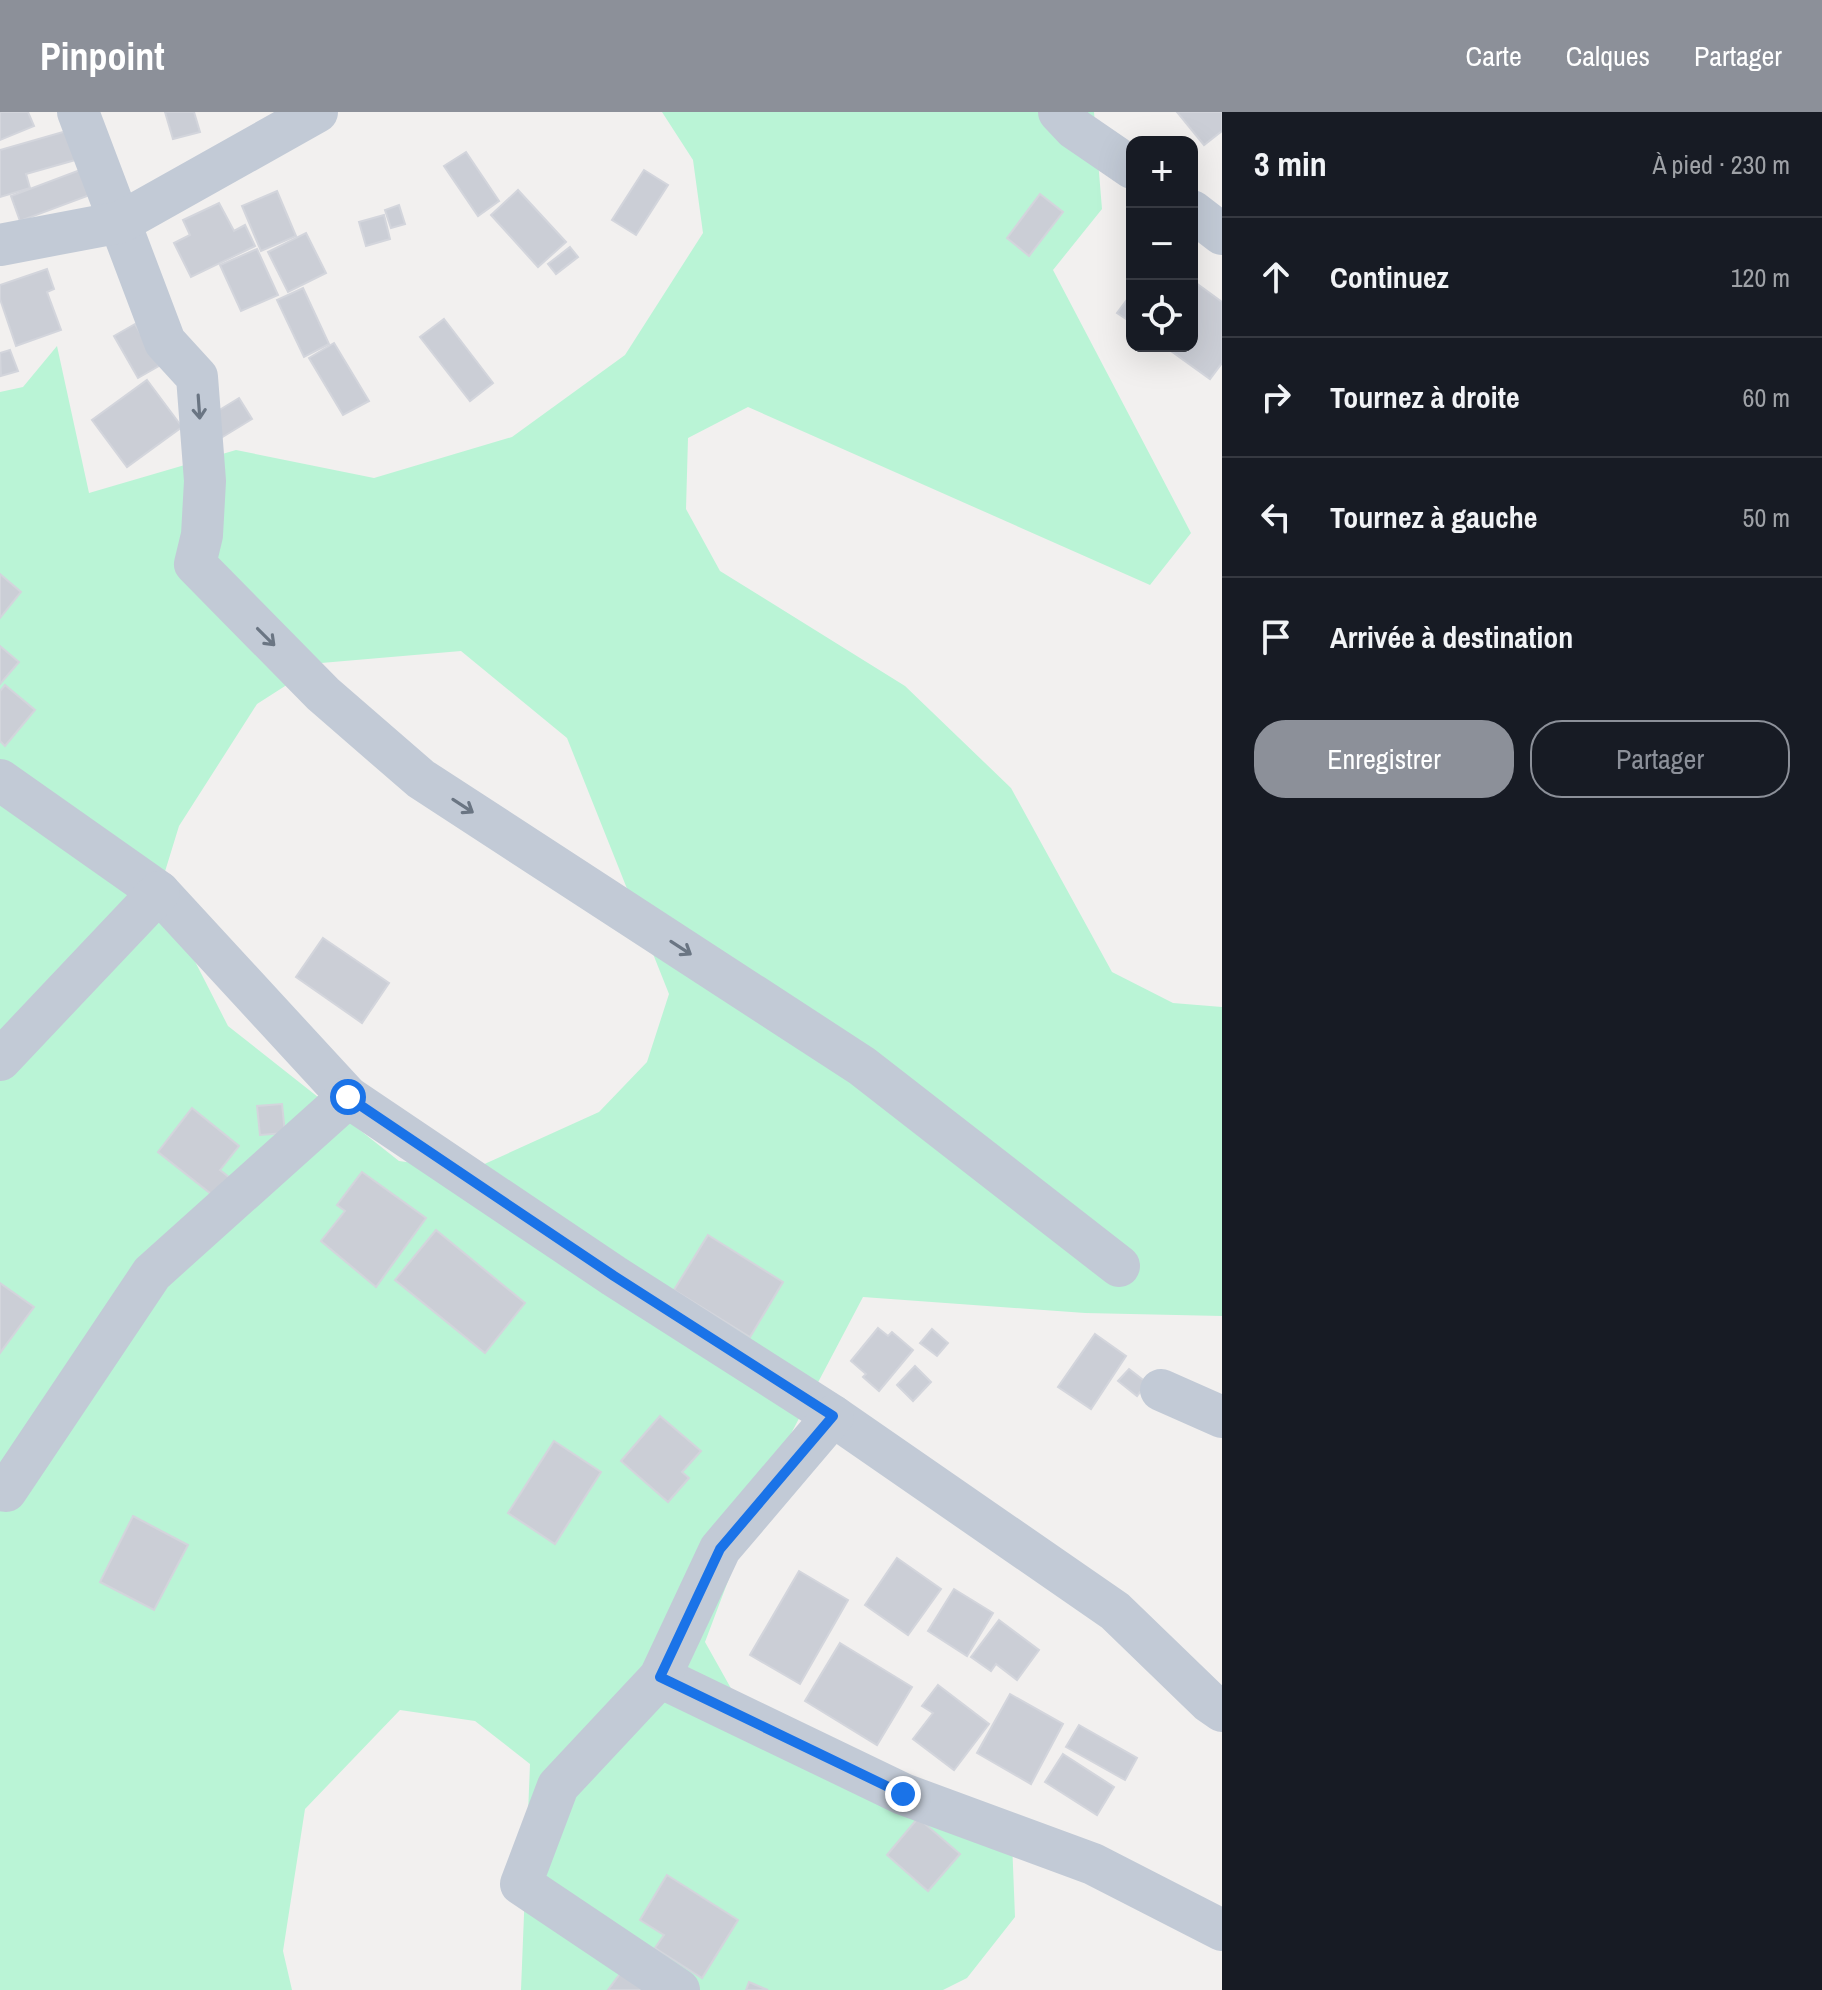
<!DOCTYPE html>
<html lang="fr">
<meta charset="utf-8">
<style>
:root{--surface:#171b24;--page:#242831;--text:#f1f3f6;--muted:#9ea1a6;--line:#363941;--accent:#8c9099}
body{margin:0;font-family:"Archivo Narrow",sans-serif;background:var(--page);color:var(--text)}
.controls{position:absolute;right:24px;top:24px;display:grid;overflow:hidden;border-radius:16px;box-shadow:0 8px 32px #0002}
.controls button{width:72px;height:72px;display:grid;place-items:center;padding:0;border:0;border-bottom:2px solid var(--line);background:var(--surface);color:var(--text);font:40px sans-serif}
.stop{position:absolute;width:24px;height:24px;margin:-18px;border:6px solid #1a73e8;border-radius:50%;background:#fff}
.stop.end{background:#1a73e8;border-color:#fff;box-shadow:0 2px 8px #0008}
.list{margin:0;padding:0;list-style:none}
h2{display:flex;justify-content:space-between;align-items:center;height:104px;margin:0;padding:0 32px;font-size:34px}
h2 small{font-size:26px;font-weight:400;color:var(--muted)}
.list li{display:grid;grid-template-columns:52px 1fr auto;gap:24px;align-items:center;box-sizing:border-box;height:120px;padding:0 32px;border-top:2px solid var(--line)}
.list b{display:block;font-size:30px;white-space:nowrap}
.list em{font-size:26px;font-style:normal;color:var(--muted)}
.actions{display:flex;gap:16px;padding:24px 32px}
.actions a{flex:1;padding:18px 0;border:2px solid var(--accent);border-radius:32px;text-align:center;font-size:28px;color:var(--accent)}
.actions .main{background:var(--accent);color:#fff}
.icon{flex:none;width:44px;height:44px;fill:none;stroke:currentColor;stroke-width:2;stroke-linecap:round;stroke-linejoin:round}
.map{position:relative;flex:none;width:1222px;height:1878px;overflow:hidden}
header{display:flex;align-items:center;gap:48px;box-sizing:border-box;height:112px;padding:0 40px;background:var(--accent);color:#fff}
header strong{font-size:38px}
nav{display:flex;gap:44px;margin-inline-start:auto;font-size:28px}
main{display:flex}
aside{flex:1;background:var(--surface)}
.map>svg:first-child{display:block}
</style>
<header>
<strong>Pinpoint</strong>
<nav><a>Carte</a><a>Calques</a><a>Partager</a></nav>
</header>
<main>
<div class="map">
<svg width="1222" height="1878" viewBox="0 0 1222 1878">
<rect width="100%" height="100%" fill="#f2f0ef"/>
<path fill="#baf4d6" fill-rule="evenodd" d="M662 0H1094L1102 97 1053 158 1191 421 1150 473 748 295 688 326 686 397 720 459 905 574 1011 676 1112 860 1173 891 1222 895V1204L1085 1201 863 1185 765 1371 705 1530 742 1596 1012 1729 1015 1805 967 1866 943 1878H521L530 1652 475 1609 400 1598 305 1697 283 1839 292 1878H0V280L23 275 57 234 89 381 236 338 374 366 512 325 625 243 703 121 693 48ZM461 539 567 626 669 882 647 950 599 1000 469 1059 399 1049 228 914 159 779 179 714 257 592 321 551Z"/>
<g fill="#cbced6" stroke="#d3d5dc" stroke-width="2">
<polygon points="0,0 28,0 34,14 0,28"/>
<polygon points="165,0 194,0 200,20 173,27"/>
<polygon points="1177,0 1222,0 1222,19 1204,33"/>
<polygon points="84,14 93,43 26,62 30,76 0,85 0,38"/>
<polygon points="466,40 499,89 478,104 444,54"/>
<polygon points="88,55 98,80 20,109 11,84"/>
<polygon points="644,58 668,73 636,123 612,108"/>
<polygon points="518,78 566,130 538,155 491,103"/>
<polygon points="277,79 296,124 261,139 242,94"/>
<polygon points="1040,82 1063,100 1029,144 1007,126"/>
<polygon points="219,91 234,119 245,113 255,134 191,165 174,131 190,123 183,108"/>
<polygon points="399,93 405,112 391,116 385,98"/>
<polygon points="384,103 390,127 366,134 359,110"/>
<polygon points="306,121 326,161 288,180 268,140"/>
<polygon points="570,135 578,145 556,162 548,152"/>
<polygon points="257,137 278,183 241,199 220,153"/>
<polygon points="47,157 54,177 47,180 61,218 16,234 0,187 0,173"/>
<polygon points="1192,168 1222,190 1222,251 1210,267 1164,234 1192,234"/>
<polygon points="303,176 329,232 304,245 277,188"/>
<polygon points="1132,181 1132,211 1117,201"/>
<polygon points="444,207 493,271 470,289 420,225"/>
<polygon points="135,212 159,254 138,266 114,224"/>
<polygon points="334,231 369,289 343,303 309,246"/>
<polygon points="10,238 18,259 1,264 0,241"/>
<polygon points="147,268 182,315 127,355 92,308"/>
<polygon points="239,286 252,307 221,326 208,305"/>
<polygon points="0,462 21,480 0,506"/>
<polygon points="0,534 19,550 0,572"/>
<polygon points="5,573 35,598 5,634 0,629 0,579"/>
<polygon points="323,826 389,871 362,911 296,865"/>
<polygon points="282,992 285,1021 260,1023 257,994"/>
<polygon points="192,996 239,1034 220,1058 230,1066 215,1085 158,1040"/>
<polygon points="362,1060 426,1106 376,1175 321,1129 345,1099 337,1093"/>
<polygon points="436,1118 525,1191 485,1241 395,1168"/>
<polygon points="708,1123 783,1170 750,1225 674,1178"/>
<polygon points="0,1171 34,1195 0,1241"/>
<polygon points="878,1216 888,1224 892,1220 913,1238 879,1279 863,1265 866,1262 851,1249"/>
<polygon points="932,1217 948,1231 937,1244 920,1231"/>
<polygon points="1095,1222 1126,1244 1091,1297 1058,1275"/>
<polygon points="915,1254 931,1270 913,1289 897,1273"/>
<polygon points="1129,1257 1147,1271 1137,1284 1118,1269"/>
<polygon points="660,1304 701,1339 682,1360 689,1366 668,1390 621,1349"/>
<polygon points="554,1329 601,1360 555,1432 508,1401"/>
<polygon points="133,1404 188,1433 154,1498 100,1470"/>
<polygon points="897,1446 941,1477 908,1523 865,1493"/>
<polygon points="799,1459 848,1488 800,1572 750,1543"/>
<polygon points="954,1477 993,1501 967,1544 928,1519"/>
<polygon points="999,1508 1039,1538 1017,1568 996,1552 991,1559 971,1545"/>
<polygon points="840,1531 912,1575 877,1633 805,1589"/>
<polygon points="938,1573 989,1612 954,1658 913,1627 933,1601 922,1594"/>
<polygon points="1010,1582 1063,1612 1031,1672 977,1641"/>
<polygon points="1079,1613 1137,1646 1125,1668 1066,1635"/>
<polygon points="1063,1642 1114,1675 1097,1703 1045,1670"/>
<polygon points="918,1706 960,1742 928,1779 887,1743"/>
<polygon points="667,1763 738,1808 702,1866 655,1836 664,1823 640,1808"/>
<polygon points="625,1855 656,1878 608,1878"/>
<polygon points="749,1870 768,1878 746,1878"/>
</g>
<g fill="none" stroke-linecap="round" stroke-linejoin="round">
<g stroke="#c2cad6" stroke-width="42">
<polyline points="78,0 165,230 197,265 205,369 202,423 195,452 323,582 421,667 862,954 1119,1154"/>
<polyline points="1059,0 1075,17 1132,56"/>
<polyline points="1192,99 1222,122"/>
<polyline points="0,133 121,110 317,0"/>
<polyline points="0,668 159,780 348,985 614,1164 833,1304 1115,1499 1209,1590 1222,1599"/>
<polyline points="0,948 159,780"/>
<polyline points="1161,1278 1222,1305"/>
<polyline points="6,1379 152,1161 348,985"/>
<polyline points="660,1565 903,1682 1093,1752 1222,1818"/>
<polyline points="679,1878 521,1772 558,1674 660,1565 720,1437 833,1304"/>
</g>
</g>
<defs><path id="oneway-shaft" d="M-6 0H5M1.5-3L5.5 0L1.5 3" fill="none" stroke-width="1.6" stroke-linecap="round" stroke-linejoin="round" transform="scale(2)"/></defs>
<g stroke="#6a7583">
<use href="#oneway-shaft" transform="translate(199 295) rotate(86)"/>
<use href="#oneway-shaft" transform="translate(266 525) rotate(45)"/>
<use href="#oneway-shaft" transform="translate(463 694) rotate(33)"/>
<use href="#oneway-shaft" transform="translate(681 836) rotate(33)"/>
</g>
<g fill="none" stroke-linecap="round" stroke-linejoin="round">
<polyline stroke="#1a73e8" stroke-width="10" points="348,985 614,1164 833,1304 720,1437 660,1565 903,1682"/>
</g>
</svg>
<div class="controls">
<button>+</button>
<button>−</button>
<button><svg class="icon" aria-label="locate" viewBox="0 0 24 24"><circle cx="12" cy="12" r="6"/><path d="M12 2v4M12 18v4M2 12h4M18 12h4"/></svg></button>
</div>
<div class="stop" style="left:348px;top:985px"></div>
<div class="stop end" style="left:903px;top:1682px"></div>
</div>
<aside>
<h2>3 min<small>À pied · 230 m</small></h2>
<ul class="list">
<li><svg class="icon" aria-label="ahead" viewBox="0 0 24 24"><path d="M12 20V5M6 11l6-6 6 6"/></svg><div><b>Continuez</b></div><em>120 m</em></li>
<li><svg class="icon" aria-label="right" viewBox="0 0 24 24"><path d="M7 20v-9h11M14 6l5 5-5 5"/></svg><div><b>Tournez à droite</b></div><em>60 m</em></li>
<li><svg class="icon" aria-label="left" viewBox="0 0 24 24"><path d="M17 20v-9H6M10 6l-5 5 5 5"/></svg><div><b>Tournez à gauche</b></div><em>50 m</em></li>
<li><svg class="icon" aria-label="arrive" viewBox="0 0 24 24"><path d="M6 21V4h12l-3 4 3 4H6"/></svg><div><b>Arrivée à destination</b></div></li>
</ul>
<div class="actions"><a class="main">Enregistrer</a><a>Partager</a></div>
</aside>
</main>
